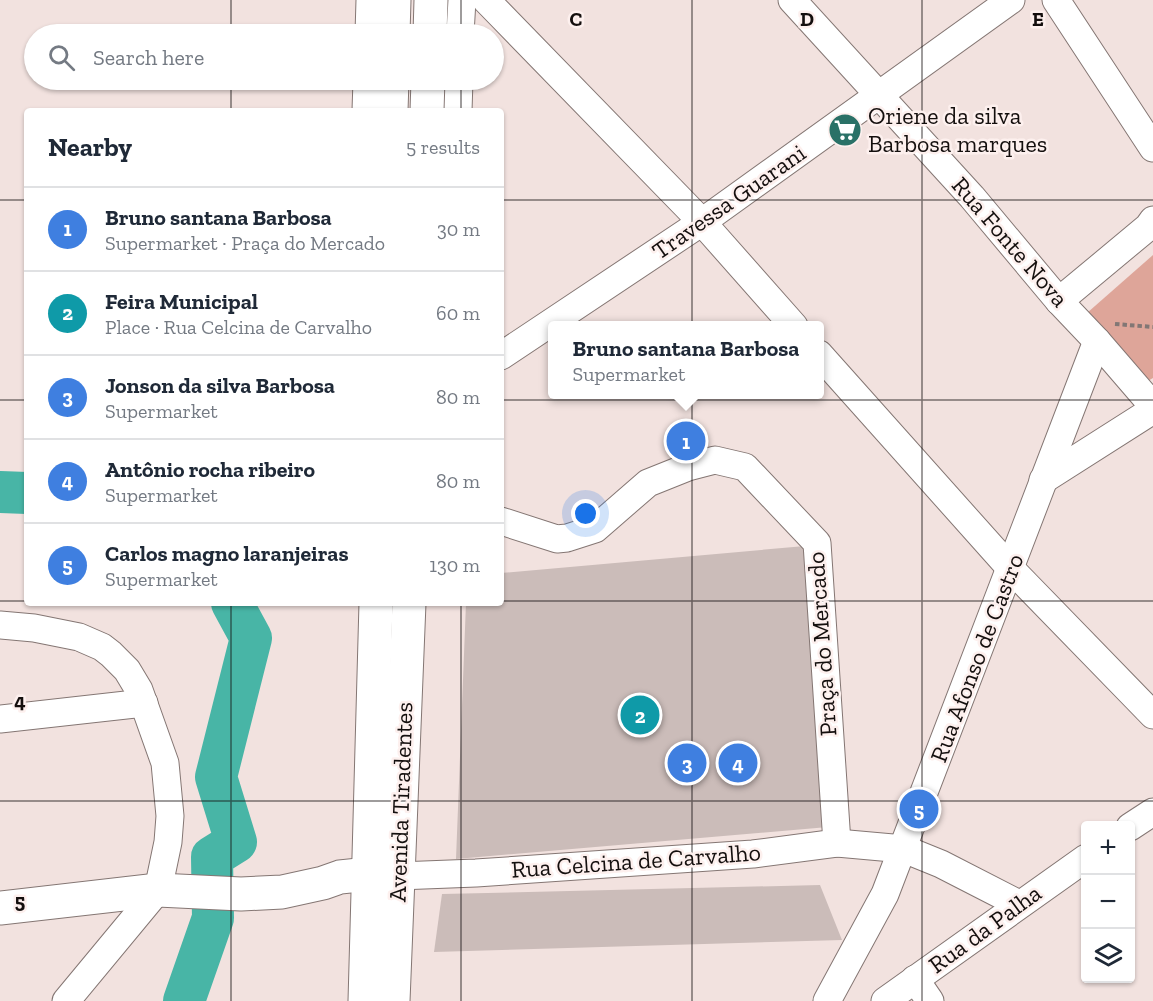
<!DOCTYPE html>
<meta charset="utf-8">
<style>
:root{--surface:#fff;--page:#f2f2f3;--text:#1f2937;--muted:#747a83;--line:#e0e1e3;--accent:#2a7167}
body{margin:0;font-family:"Zilla Slab",serif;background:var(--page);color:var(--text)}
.controls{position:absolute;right:18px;bottom:18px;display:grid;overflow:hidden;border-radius:6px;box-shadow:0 2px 4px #0004}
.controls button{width:54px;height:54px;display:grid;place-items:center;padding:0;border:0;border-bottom:2px solid var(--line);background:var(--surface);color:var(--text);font:30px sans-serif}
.you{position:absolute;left:586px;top:514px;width:21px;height:21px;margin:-15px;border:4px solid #fff;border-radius:50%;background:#1a73e8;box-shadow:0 0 0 9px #1a73e833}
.badge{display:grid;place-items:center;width:39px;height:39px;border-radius:50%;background:var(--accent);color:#fff;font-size:20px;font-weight:700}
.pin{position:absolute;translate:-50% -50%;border:3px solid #fff;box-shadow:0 2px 6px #0006}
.popup{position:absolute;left:548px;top:321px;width:276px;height:78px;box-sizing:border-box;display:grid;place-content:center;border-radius:6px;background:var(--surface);filter:drop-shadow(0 2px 4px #0005);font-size:20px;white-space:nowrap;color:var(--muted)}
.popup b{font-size:22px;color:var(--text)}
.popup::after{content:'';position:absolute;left:50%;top:100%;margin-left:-12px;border:12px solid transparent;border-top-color:var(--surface)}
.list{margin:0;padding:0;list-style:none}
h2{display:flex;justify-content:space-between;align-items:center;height:78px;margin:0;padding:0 24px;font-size:26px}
h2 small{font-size:20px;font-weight:400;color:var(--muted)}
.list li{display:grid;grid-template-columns:39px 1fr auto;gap:18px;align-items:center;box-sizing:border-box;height:84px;padding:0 24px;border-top:2px solid var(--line)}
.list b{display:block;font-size:22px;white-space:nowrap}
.list p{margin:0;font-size:20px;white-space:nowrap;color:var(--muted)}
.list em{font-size:20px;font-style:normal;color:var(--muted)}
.icon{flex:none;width:33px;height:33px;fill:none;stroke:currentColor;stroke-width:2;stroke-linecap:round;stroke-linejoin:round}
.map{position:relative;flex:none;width:1153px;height:1001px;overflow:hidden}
.search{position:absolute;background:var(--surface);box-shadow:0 2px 4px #0004;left:24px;top:24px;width:480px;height:66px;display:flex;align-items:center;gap:15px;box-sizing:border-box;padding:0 21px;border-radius:33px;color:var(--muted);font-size:22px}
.panel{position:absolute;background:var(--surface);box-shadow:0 2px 4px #0004;left:24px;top:108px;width:480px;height:498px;border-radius:6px}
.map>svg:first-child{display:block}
</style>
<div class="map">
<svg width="1153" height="1001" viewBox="0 0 1153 1001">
<rect width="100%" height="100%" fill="#f2e2df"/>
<polygon fill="#dea599" points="1153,255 1153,378 1146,382 1087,313"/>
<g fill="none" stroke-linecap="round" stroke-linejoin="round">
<g stroke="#48b5a6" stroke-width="42">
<polyline points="0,492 27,493"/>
<polyline points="184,1001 213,918 212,857 236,842 216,777 251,638 232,603"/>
</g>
</g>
<g fill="#cbbcb9">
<polygon points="805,546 828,827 456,859 466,603 501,603 501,573"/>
<polygon points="820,885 842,940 434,952 442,894"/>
</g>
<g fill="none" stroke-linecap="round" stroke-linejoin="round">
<g stroke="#847673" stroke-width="29">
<g id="minor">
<polyline points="486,0 702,222 794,326"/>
<polyline points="792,0 972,197 1059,301 1097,341 1153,406"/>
<polyline points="1056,0 1153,148"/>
<polyline points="369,34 370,0"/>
<polyline points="460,34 462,0"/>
<polyline points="366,111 367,80"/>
<polyline points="458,111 459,80"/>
<polyline points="1059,301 1148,227 1153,220"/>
<polyline points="819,354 1011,569 1153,715"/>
<polyline points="501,356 702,222 1011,0"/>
<polyline points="1043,480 1153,410"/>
<polyline points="501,521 557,539 567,538 595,529 648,483 688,467 715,460 745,467 817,543 837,843"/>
<polyline points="0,625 34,628 79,637 102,647 111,654 127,670 139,690 165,763 170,816 168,842 158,890 66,1001"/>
<polyline points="0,719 144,703"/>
<polyline points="1130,827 1153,812"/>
<polyline points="398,876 476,873 753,854 837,843 904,849 941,864 1019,904"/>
<polyline points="915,979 930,1001"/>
<polyline points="827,1001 885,894 1097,341"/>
<polyline points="885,1001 1086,858"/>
</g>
</g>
<g stroke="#847673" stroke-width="35">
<g id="major">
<polyline points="393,34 394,0"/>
<polyline points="430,34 431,0"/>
<polyline points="391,111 392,80"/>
<polyline points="427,111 428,80"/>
<polyline points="0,908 158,890 241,894 282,892 323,883 340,877 369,874 398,876"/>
<polyline points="365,1001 376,603"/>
<polyline points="393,1001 409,603"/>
</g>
</g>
<polyline stroke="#827775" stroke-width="4" stroke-dasharray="4.5 3" stroke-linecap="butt" points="1115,324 1153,327"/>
<use href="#minor" stroke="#fff" stroke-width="27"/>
<use href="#major" stroke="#fff" stroke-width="33"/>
</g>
<path fill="none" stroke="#140f0e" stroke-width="1.5" stroke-opacity="0.55" d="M231 0V34M461 0V34M692 0V1001M922 0V1001M231 80V111M461 80V111M0 200H27M501 200H1153M0 400H27M501 400H1153M0 601H27M501 601H1153M231 603V1001M461 603V1001M0 801H1153"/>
<defs>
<g id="supermarket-disc" transform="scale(1.725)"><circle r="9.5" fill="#2a7167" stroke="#fdf0ee"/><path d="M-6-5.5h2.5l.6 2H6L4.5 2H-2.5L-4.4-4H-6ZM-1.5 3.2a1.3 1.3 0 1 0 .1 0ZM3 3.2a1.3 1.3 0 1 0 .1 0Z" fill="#fff"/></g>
</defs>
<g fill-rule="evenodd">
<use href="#supermarket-disc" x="845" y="130"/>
</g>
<g text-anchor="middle" stroke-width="5" stroke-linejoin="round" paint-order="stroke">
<g font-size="24" fill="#140f0e" stroke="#fdf0ee" text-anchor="start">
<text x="868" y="124">Oriene da silva<tspan x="868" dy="28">Barbosa marques</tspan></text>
</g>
<g font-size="24" fill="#140f0e" stroke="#fdf0ee">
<text transform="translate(729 202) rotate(-35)" y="8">Travessa Guarani</text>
<text transform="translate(1010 242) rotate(49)" y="8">Rua Fonte Nova</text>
<text transform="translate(822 644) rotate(-94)" y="8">Praça do Mercado</text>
<text transform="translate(977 658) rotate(-69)" y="8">Rua Afonso de Castro</text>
<text transform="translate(401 802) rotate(-88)" y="8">Avenida Tiradentes</text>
<text transform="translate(636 861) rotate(-4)" y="8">Rua Celcina de Carvalho</text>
<text transform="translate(985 929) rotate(-36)" y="8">Rua da Palha</text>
</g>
</g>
<g font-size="20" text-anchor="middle" font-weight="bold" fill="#140f0e" stroke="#fdf0ee" stroke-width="5" stroke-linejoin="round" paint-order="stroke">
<text x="576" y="26">C</text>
<text x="807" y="26">D</text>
<text x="1038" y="26">E</text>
<text x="20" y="708">4</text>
<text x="20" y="908">5</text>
</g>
</svg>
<div class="controls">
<button>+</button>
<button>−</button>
<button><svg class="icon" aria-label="layers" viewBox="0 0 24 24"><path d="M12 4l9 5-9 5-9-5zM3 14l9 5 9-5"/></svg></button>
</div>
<div class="you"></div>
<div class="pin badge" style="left:686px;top:441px;background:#3f7fe0">1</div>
<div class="popup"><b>Bruno santana Barbosa</b>Supermarket</div>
<div class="pin badge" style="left:640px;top:715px;background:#0f9aa8">2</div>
<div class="pin badge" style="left:687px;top:763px;background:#3f7fe0">3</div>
<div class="pin badge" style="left:738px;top:763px;background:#3f7fe0">4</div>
<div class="pin badge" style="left:919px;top:809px;background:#3f7fe0">5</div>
<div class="search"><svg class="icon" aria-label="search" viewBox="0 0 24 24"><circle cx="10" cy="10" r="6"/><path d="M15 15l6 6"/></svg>Search here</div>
<section class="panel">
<h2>Nearby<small>5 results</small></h2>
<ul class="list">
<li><span class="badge" style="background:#3f7fe0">1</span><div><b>Bruno santana Barbosa</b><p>Supermarket · Praça do Mercado</p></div><em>30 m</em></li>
<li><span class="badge" style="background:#0f9aa8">2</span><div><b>Feira Municipal</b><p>Place · Rua Celcina de Carvalho</p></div><em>60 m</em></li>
<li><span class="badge" style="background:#3f7fe0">3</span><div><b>Jonson da silva Barbosa</b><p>Supermarket</p></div><em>80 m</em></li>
<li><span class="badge" style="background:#3f7fe0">4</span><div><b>Antônio rocha ribeiro</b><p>Supermarket</p></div><em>80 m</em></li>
<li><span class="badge" style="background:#3f7fe0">5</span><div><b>Carlos magno laranjeiras</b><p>Supermarket</p></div><em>130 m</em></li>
</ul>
</section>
</div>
